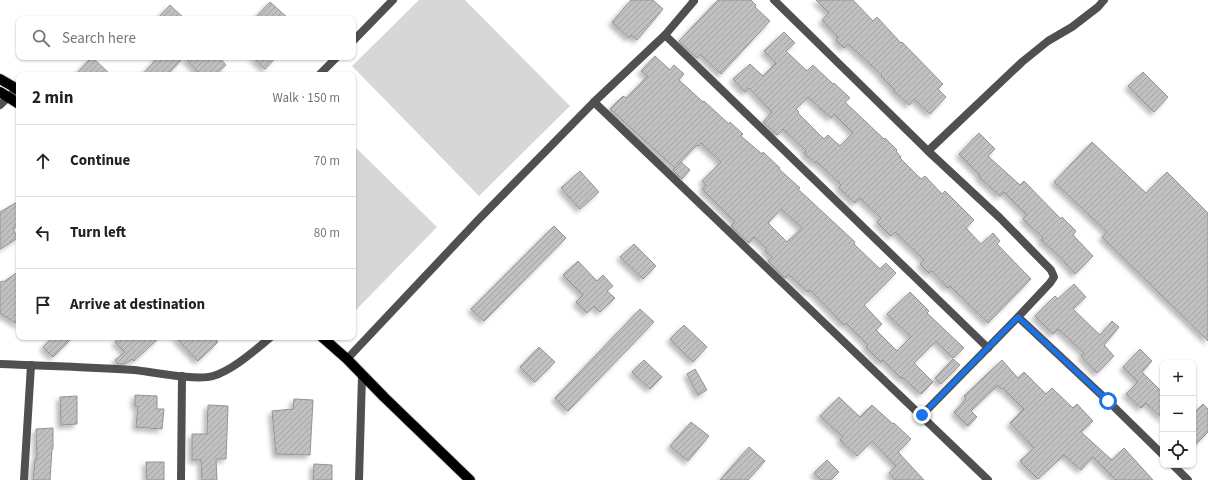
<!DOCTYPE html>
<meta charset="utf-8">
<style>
:root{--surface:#fff;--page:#f6f6f6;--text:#222;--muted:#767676;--line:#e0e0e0}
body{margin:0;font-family:"Source Sans 3",sans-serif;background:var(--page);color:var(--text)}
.controls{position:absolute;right:12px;bottom:12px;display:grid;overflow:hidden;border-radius:8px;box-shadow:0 1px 3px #0004}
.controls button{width:36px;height:36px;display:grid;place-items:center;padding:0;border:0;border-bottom:1px solid var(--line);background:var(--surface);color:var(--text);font:20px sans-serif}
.stop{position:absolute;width:12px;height:12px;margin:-9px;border:3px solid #1a73e8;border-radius:50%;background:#fff}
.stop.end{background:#1a73e8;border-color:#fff;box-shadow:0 1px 4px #0008}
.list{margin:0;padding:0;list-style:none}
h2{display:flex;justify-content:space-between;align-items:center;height:52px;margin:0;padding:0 16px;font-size:17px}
h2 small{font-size:13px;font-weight:400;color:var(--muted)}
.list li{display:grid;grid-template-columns:26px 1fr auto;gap:12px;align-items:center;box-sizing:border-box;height:72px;padding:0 16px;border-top:1px solid var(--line)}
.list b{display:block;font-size:15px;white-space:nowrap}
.list em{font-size:13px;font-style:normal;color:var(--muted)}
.icon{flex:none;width:22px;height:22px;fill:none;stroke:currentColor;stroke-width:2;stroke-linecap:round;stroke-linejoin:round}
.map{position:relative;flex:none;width:1208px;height:480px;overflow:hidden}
.search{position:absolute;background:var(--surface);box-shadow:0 1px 3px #0004;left:16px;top:16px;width:340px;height:44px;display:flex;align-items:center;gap:10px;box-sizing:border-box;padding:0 14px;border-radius:8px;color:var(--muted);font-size:15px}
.panel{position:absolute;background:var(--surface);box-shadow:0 1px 3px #0004;left:16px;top:72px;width:340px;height:268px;border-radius:8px}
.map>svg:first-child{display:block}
</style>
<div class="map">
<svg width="1208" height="480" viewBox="0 0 1208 480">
<defs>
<pattern id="building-hatch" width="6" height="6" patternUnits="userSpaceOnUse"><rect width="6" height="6" fill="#c0c0c0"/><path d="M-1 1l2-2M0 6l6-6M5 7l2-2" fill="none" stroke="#a3a3a3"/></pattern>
<filter id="shadow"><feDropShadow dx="-3.5" dy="3.5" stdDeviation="2" flood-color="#0004"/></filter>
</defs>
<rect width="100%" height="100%" fill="#fff"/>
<g fill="#d7d7d7">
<polygon points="419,0 465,0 570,106 479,196 352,66"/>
<polygon points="353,145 437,227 353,313"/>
</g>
<g fill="url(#building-hatch)" stroke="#949494" fill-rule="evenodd" filter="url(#shadow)">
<polygon points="631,0 653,0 663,9 637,40 631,35 629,38 612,22"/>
<polygon points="718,0 751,0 756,5 755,7 770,21 721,74 700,54 697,58 679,41"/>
<polygon points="816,0 853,0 873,21 877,17 901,43 902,42 943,84 938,89 946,97 930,114 914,99 909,105 893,90 894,89 881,76 882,75 848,44 844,48 836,40 838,37 822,20 829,13"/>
<polygon points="270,2 289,19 254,19"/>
<polygon points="170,5 185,19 157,19"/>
<path d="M784 32 795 43 786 51 807 71 813 65 833 84 834 83 850 98 845 102 884 139 885 138 897 150 896 151 901 157 900 158 921 179 925 176 942 194 945 191 974 220 966 228 981 244 993 233 1000 241 997 244 1031 279 988 323 950 286 948 288 932 271 929 273 920 264 924 260 895 232 891 236 877 222 881 218 860 198 855 203 839 188 841 185 816 161 815 163 804 153 806 151 783 129 777 135 763 122 772 112 749 88 745 92 733 79 750 64 763 76 776 63 764 51ZM808 97 831 118 834 114 853 133 840 146 828 135 824 139 798 113 799 112 796 109Z"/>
<path d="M655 56 670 70 674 65 684 74 679 80 703 102 704 101 729 124 730 122 743 134 741 136 762 154 763 152 780 168 779 169 800 188 798 189 855 242 854 244 880 269 886 263 896 273 864 305 882 324 876 330 897 351 911 337 887 314 910 292 929 311 927 313 964 348 953 358 936 341 914 363 933 382 921 394 902 377 901 378 883 360 881 362 866 347 868 345 846 323 844 325 810 290 808 292 788 274 785 278 768 261 772 257 765 251 767 249 754 237 749 243 731 226 735 222 702 189 706 185 702 181 721 162 701 143 698 146 697 145 675 168 610 109 623 96 626 98 648 76 641 71ZM781 209 802 228 787 242 768 223Z"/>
<polygon points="92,57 111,75 75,75"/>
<polygon points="158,57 219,57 226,65 215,75 201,75 184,57 167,75 142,75"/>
<polygon points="252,57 276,57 265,69"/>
<polygon points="1143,72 1168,97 1154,112 1128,86"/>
<polygon points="979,133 995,149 988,156 1020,185 1024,181 1061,219 1062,217 1076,231 1073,235 1093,256 1075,274 1059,256 1041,240 1043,238 1023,219 1027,215 1004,192 1000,196 979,177 980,175 959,154"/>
<polygon points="1092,142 1146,193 1167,172 1208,213 1208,341 1102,237 1107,232 1054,182"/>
<polygon points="681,162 690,170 682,179 673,170"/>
<polygon points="580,171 599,192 580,209 561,188"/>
<polygon points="19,201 19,225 13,229 18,238 0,249 0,212"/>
<polygon points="554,226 566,238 484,321 471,309"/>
<polygon points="634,244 656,266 643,279 620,257"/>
<polygon points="578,261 597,281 603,275 613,286 607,291 615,298 600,312 594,306 587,313 576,302 583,295 563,275"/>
<polygon points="19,271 19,325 0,313 0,282 5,281"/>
<polygon points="1074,284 1086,297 1073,309 1100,335 1112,321 1119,327 1104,345 1114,356 1097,373 1081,356 1084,353 1058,329 1053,334 1035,316 1055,296 1058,299"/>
<polygon points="640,309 654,322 568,411 555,398"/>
<polygon points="684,325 707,347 693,362 670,339"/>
<polygon points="53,337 73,337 53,357 43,347"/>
<polygon points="121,337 160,337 134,361 132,359 125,364 118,364 115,360 125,352 115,342"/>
<polygon points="175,337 213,337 218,342 198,361"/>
<polygon points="539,347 555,362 535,382 520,367"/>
<polygon points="1140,349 1152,361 1142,372 1163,393 1163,419 1146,403 1141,408 1126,394 1138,382 1123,367"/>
<polygon points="953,359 960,365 941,384 935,378"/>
<polygon points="644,360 662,377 650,389 632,372"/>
<polygon points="1002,360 1018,378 1024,372 1046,394 1052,388 1073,408 1077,404 1093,421 1081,432 1112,460 1124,448 1153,480 1116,480 1093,457 1081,470 1064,455 1038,479 1020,461 1034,448 1010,423 1024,409 1003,388 1001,389 998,385 971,411 977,417 968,426 954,412 966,399 964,396"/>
<polygon points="695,369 707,390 698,395 687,374"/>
<polygon points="135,395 157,396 157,409 164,409 162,429 136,427 138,406 135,406"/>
<polygon points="77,396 77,424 61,425 60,397"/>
<polygon points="839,397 860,417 872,405 893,424 894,423 911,439 898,452 924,480 895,480 889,473 896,466 872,441 857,456 840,440 843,437 820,416"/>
<polygon points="294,399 313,400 310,455 276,454 272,411 293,409"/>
<polygon points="1203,404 1208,409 1208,432 1193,447 1193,414"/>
<polygon points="208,405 228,406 226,459 216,459 217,480 202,480 201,460 192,460 192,434 207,434"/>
<polygon points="691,422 709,436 688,461 670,446"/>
<polygon points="53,428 53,449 52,449 50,480 33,480 35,459 37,459 36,429"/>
<polygon points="749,447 765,461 748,480 720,480"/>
<polygon points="827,460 839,472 831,480 821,480 814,473"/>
<polygon points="146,462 164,462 164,480 147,480"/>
<polygon points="314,464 332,465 332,480 313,480"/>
</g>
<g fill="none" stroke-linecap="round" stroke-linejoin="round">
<g stroke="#dbdbdb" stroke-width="12">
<g id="primary">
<polyline points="0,79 19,90"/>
<polyline points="0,92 19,104"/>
<polyline points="322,337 347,359 384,397 470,480"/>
</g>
</g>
<g stroke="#505050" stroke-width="8">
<polyline points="774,0 928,151 1000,218 1051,270 1054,277 1050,283 1018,317 1108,401 1163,455"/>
<polyline points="665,35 988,348"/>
<polyline points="353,41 393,0"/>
<polyline points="319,75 337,57"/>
<polyline points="594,102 988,480"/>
<polyline points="928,151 1022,62 1048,41 1072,27 1098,7 1104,0"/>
<polyline points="347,359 479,219 594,102 665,35 694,1 693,0"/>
<path d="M0 364C45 366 89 367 134 370 153 372 196 381 213 376 233 370 255 350 271 337"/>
<polyline points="922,415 1018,317"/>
<polyline points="1173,465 1188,480"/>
<polyline points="24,480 31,365"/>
<polyline points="181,480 182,376"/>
</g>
<g stroke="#505050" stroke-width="8">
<polyline points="0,105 17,89"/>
<polyline points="359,480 362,376"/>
</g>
<use href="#primary" stroke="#000" stroke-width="10"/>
</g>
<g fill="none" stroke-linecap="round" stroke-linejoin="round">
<polyline stroke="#1a73e8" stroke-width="5" points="922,415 1018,317 1108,401"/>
</g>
</svg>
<div class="controls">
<button>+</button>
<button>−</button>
<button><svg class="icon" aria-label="locate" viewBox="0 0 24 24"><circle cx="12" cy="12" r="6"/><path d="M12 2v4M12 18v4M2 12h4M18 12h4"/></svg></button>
</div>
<div class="stop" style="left:1108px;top:401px"></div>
<div class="stop end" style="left:922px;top:415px"></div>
<div class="search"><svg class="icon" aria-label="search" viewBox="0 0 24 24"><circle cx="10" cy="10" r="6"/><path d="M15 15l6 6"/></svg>Search here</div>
<section class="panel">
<h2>2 min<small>Walk · 150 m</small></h2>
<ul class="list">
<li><svg class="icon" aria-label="ahead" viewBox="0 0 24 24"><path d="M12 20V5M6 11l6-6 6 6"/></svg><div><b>Continue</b></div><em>70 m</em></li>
<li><svg class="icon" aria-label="left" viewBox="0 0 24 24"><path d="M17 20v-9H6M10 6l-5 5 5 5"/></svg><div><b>Turn left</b></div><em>80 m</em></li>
<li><svg class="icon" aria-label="arrive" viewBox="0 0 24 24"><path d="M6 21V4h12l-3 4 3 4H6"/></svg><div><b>Arrive at destination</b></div></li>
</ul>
</section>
</div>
